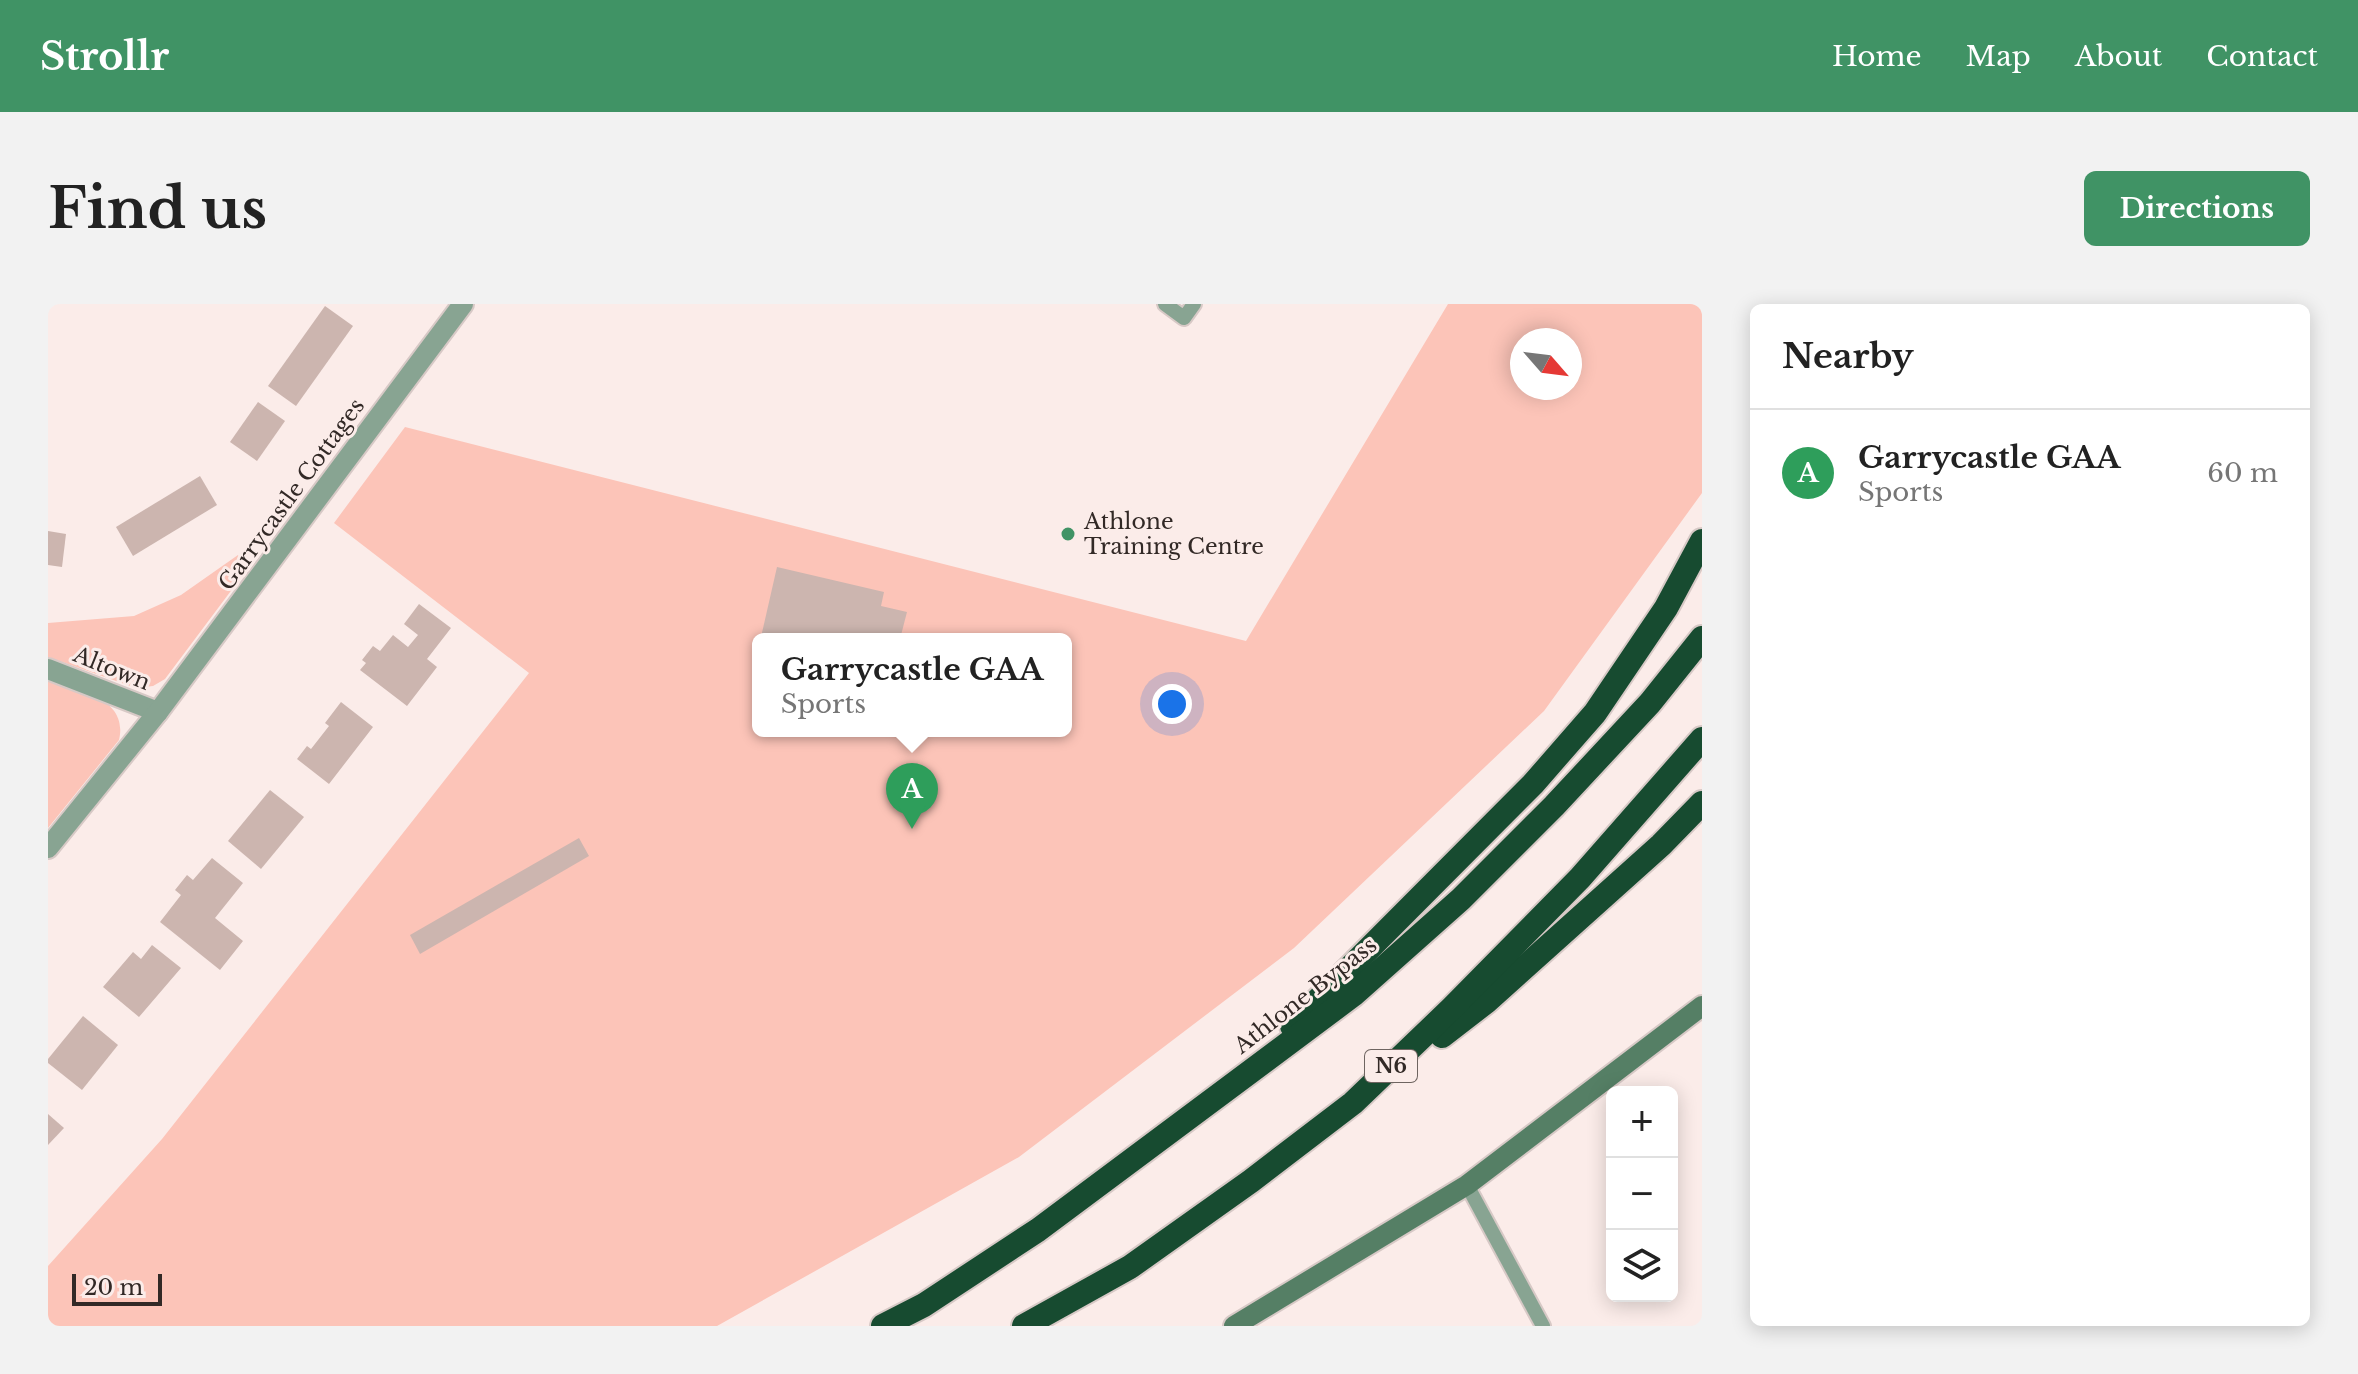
<!DOCTYPE html>
<meta charset="utf-8">
<style>
:root{--surface:#fff;--page:#f2f2f2;--text:#222;--muted:#767676;--line:#e0e0e0;--accent:#409365}
body{margin:0;font-family:"Libre Baskerville",serif;background:var(--page);color:var(--text)}
.controls{position:absolute;right:24px;bottom:24px;display:grid;overflow:hidden;border-radius:12px;box-shadow:0 4px 20px #0003}
.controls button{width:72px;height:72px;display:grid;place-items:center;padding:0;border:0;border-bottom:2px solid var(--line);background:var(--surface);color:var(--text);font:40px sans-serif}
.compass{position:absolute;left:1462px;top:24px;width:72px;height:72px;border-radius:50%;background:var(--surface);box-shadow:0 4px 20px #0003;rotate:118deg}
.scale{position:absolute;left:24px;bottom:20px;width:90px;box-sizing:border-box;padding-left:8px;border:4px solid #322926;border-top:0;font-size:22px;line-height:28px;white-space:nowrap;color:#322926;-webkit-text-stroke:6px #fbece9;paint-order:stroke}
.you{position:absolute;left:1124px;top:400px;width:28px;height:28px;margin:-20px;border:6px solid #fff;border-radius:50%;background:#1a73e8;box-shadow:0 0 0 12px #1a73e833}
.badge{display:grid;place-items:center;width:52px;height:52px;border-radius:50%;background:var(--accent);color:#fff;font-size:26px;font-weight:700}
.pin{position:absolute;translate:-50% -66px;filter:drop-shadow(0 2px 4px #0008)}
.pin::after{content:'';position:absolute;top:42px;width:28px;height:24px;background:inherit;clip-path:polygon(0 0,100% 0,50% 100%)}
.popup{position:absolute;left:704px;top:329px;width:320px;height:104px;box-sizing:border-box;display:grid;place-content:center;border-radius:12px;background:var(--surface);filter:drop-shadow(0 2px 6px #0005);font-size:26px;white-space:nowrap;color:var(--muted)}
.popup b{font-size:30px;color:var(--text)}
.popup::after{content:'';position:absolute;left:50%;top:100%;margin-left:-16px;border:16px solid transparent;border-top-color:var(--surface)}
.list{margin:0;padding:0;list-style:none}
h2{display:flex;justify-content:space-between;align-items:center;height:104px;margin:0;padding:0 32px;font-size:34px}
h2 small{font-size:26px;font-weight:400;color:var(--muted)}
.list li{display:grid;grid-template-columns:52px 1fr auto;gap:24px;align-items:center;box-sizing:border-box;height:128px;padding:0 32px;border-top:2px solid var(--line)}
.list b{display:block;font-size:30px;white-space:nowrap}
.list p{margin:0;font-size:26px;white-space:nowrap;color:var(--muted)}
.list em{font-size:26px;font-style:normal;color:var(--muted)}
.icon{flex:none;width:44px;height:44px;fill:none;stroke:currentColor;stroke-width:2;stroke-linecap:round;stroke-linejoin:round}
.map{position:relative;flex:none;width:1654px;height:1022px;overflow:hidden;border-radius:12px}
header{display:flex;align-items:center;gap:48px;box-sizing:border-box;height:112px;padding:0 40px;background:var(--accent);color:#fff}
header strong{font-size:38px}
nav{display:flex;gap:44px;margin-inline-start:auto;font-size:28px}
.intro{display:flex;align-items:center;justify-content:space-between;box-sizing:border-box;height:192px;padding:0 48px}
h1{margin:0;font-size:56px}
.button{padding:20px 36px;border-radius:12px;background:var(--accent);color:#fff;font-size:28px;font-weight:700}
main{display:flex;gap:48px;padding:0 48px}
aside{flex:1;background:var(--surface);border-radius:12px;box-shadow:0 4px 20px #0003}
.map>svg:first-child{display:block}
</style>
<header>
<strong>Strollr</strong>
<nav><a>Home</a><a>Map</a><a>About</a><a>Contact</a></nav>
</header>
<div class="intro"><h1>Find us</h1><a class="button">Directions</a></div>
<main>
<div class="map">
<svg width="1654" height="1022" viewBox="0 0 1654 1022">
<rect width="100%" height="100%" fill="#fbece9"/>
<g fill="#fcc4b8" fill-rule="evenodd">
<path d="M1400 0H1654V189L1496 407 1246 644 971 853 669 1022H0V962L114 835 481 369 286 219 357 123 1198 337ZM1474 36H1522V84H1474ZM710 335H1018V427H710Z"/>
<polygon points="190,251 200,264 117,375 105,382 88,384 0,353 0,319 86,312 133,291"/>
<path d="M0 374C30 386 81 394 71 436L0 524Z"/>
</g>
<g fill="#ccb5af">
<polygon points="277,2 305,22 248,102 220,82"/>
<polygon points="210,98 237,117 209,157 182,138"/>
<polygon points="152,172 169,201 85,252 68,223"/>
<polygon points="0,227 18,230 14,263 0,261"/>
<polygon points="729,263 836,288 833,302 859,308 852,335 713,333"/>
<polygon points="371,300 403,324 379,355 389,363 359,402 312,366 318,359 314,356 325,342 332,347 345,331 360,343 370,331 356,320"/>
<polygon points="293,398 325,423 281,480 249,455 259,442 263,445 281,422 277,419"/>
<polygon points="222,486 256,513 213,565 180,537"/>
<polygon points="531,534 541,552 372,650 362,631"/>
<polygon points="164,554 195,579 167,614 195,637 172,666 112,618 133,591 127,586 139,571 145,576"/>
<polygon points="104,641 133,664 91,713 55,683 85,648 93,655"/>
<polygon points="35,712 70,741 34,786 0,759 0,755"/>
<polygon points="0,810 16,824 0,841"/>
</g>
<g fill="none" stroke-linecap="round" stroke-linejoin="round">
<g stroke="#d7c9c6" stroke-width="18">
<g id="lane">
<polyline points="1117,0 1136,14 1146,0"/>
<polyline points="1419,881 1495,1022"/>
</g>
</g>
<g stroke="#d7c9c6" stroke-width="24">
<g id="street">
<polyline points="0,365 110,408"/>
<polyline points="0,544 110,408 415,0"/>
</g>
</g>
<g stroke="#d7c9c6" stroke-width="24">
<polyline id="secondary" points="1186,1022 1419,881 1654,702"/>
</g>
<g stroke="#d7c9c6" stroke-width="28">
<g id="highway">
<polyline points="1244,722 1485,480 1547,409 1618,304 1654,237"/>
<polyline points="1394,732 1438,698 1613,541 1654,499"/>
<polyline points="835,1022 876,1001 990,926 1305,691 1413,595 1506,502 1602,399 1654,334"/>
<polyline points="976,1022 1082,963 1203,877 1305,799 1404,704 1532,574 1654,435"/>
</g>
</g>
<use href="#lane" stroke="#88a492" stroke-width="14"/>
<use href="#street" stroke="#88a492" stroke-width="20"/>
<use href="#secondary" stroke="#557f65" stroke-width="20"/>
<use href="#highway" stroke="#174b30" stroke-width="24"/>
</g>
<circle fill="#409365" stroke="#fbece9" stroke-width="3" cx="1020" cy="230" r="8"/>
<g text-anchor="middle" stroke-width="6" stroke-linejoin="round" paint-order="stroke">
<rect fill="#fbece9" stroke="#6e6460" stroke-width="2" x="1317" y="746" width="52" height="32" rx="6"/>
<g font-size="20" font-weight="bold" fill="#322926">
<text x="1343" y="769">N6</text>
</g>
<g font-size="22" fill="#322926" stroke="#fbece9">
<text transform="translate(243 190) rotate(-54)" y="8">Garrycastle Cottages</text>
<text transform="translate(64 364) rotate(22)" y="8">Altown</text>
<text transform="translate(1257 691) rotate(-38)" y="8">Athlone Bypass</text>
</g>
<g font-size="22" fill="#322926" stroke="#fbece9" text-anchor="start">
<text x="1036" y="225">Athlone<tspan x="1036" dy="25">Training Centre</tspan></text>
</g>
</g>
</svg>
<div class="controls">
<button>+</button>
<button>−</button>
<button><svg class="icon" aria-label="layers" viewBox="0 0 24 24"><path d="M12 4l9 5-9 5-9-5zM3 14l9 5 9-5"/></svg></button>
</div>
<svg class="compass" viewBox="-18 -18 36 36"><path d="M0-13l5 13h-10z" fill="#e53935"/><path d="M0 13l5-13h-10z" fill="#767676"/></svg>
<div class="scale">20 m</div>
<div class="you"></div>
<div class="pin badge" style="left:864px;top:525px;background:#2e9e5b">A</div>
<div class="popup"><b>Garrycastle GAA</b>Sports</div>
</div>
<aside>
<h2>Nearby<small></small></h2>
<ul class="list">
<li><span class="badge" style="background:#2e9e5b">A</span><div><b>Garrycastle GAA</b><p>Sports</p></div><em>60 m</em></li>
</ul>
</aside>
</main>
